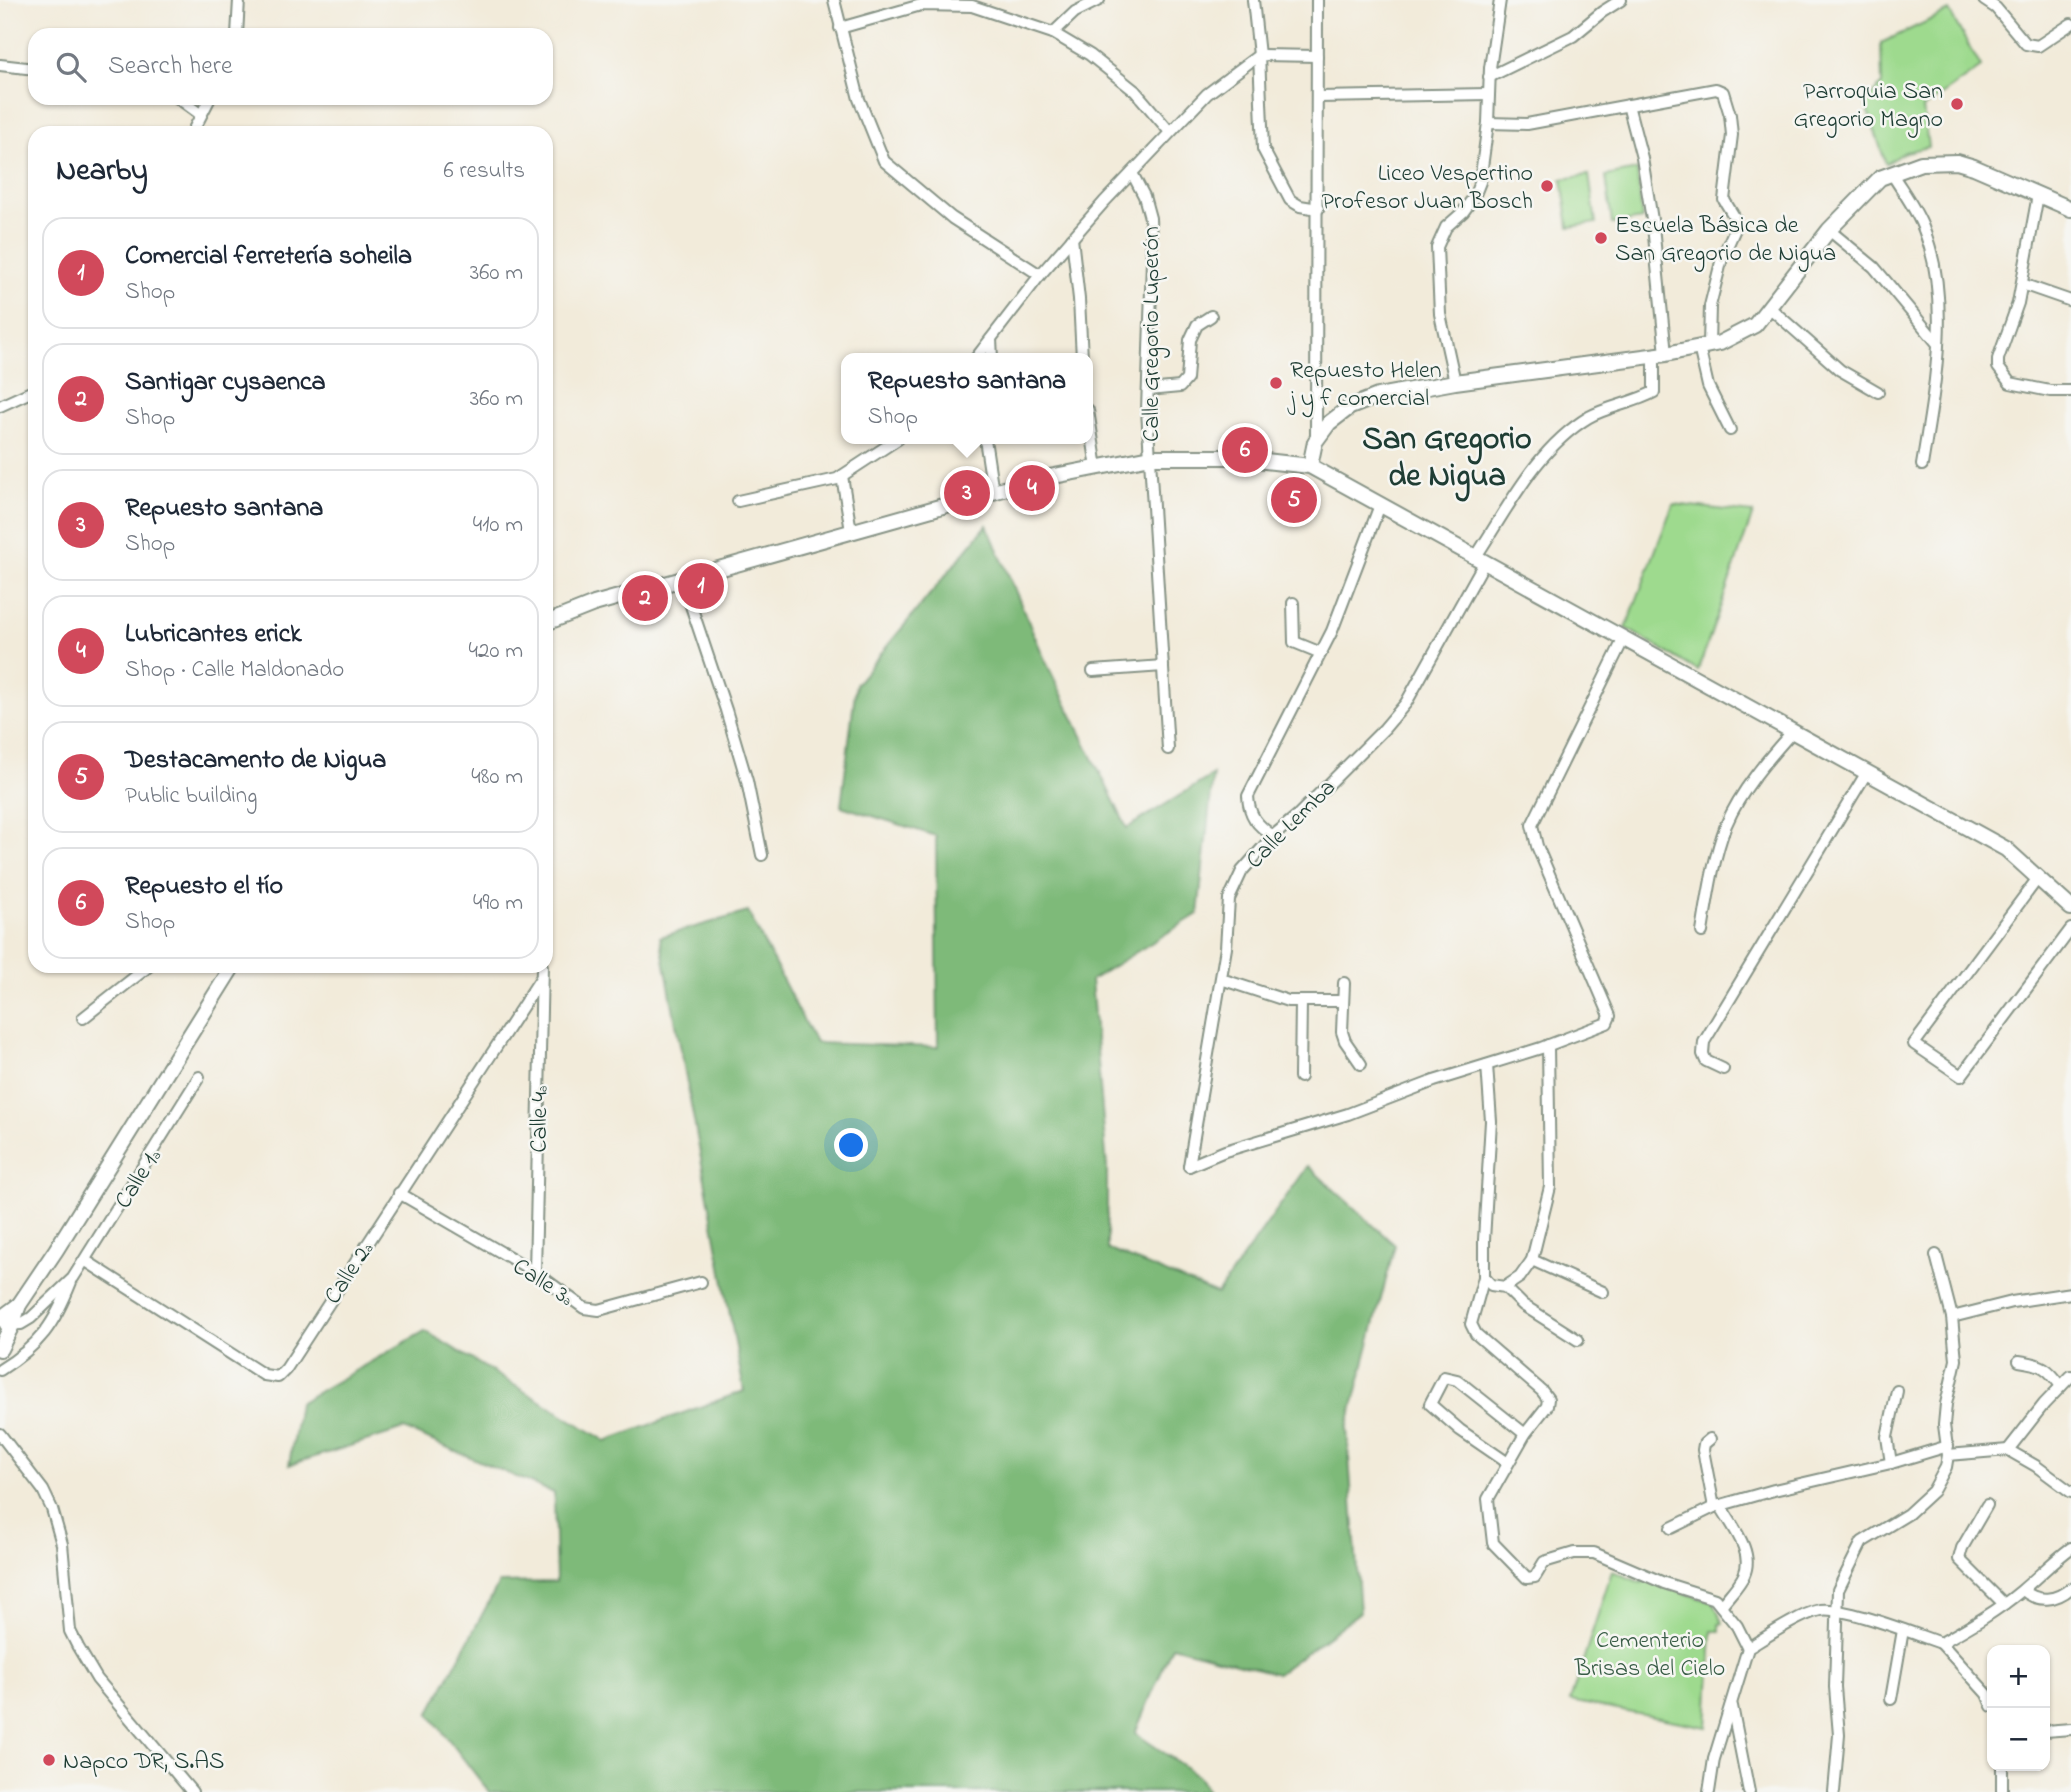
<!DOCTYPE html>
<meta charset="utf-8">
<style>
:root{--surface:#fff;--page:#f6f6f7;--text:#1f2937;--muted:#747a83;--line:#e0e1e3;--accent:#d1495b}
body{margin:0;font-family:"Indie Flower",sans-serif;background:var(--page);color:var(--text)}
.controls{position:absolute;right:21px;bottom:21px;display:grid;overflow:hidden;border-radius:14px;box-shadow:0 2px 5px #0004}
.controls button{width:63px;height:63px;display:grid;place-items:center;padding:0;border:0;border-bottom:2px solid var(--line);background:var(--surface);color:var(--text);font:35px sans-serif}
.you{position:absolute;left:852px;top:1146px;width:24px;height:24px;margin:-18px;border:5px solid #fff;border-radius:50%;background:#1a73e8;box-shadow:0 0 0 10px #1a73e833}
.badge{display:grid;place-items:center;width:46px;height:46px;border-radius:50%;background:var(--accent);color:#fff;font-size:23px;font-weight:700}
.pin{position:absolute;translate:-50% -50%;border:4px solid #fff;box-shadow:0 2px 7px #0006}
.popup{position:absolute;left:841px;top:353px;width:252px;height:91px;box-sizing:border-box;display:grid;place-content:center;border-radius:14px;background:var(--surface);filter:drop-shadow(0 2px 5px #0005);font-size:23px;white-space:nowrap;color:var(--muted)}
.popup b{font-size:26px;color:var(--text)}
.popup::after{content:'';position:absolute;left:50%;top:100%;margin-left:-14px;border:14px solid transparent;border-top-color:var(--surface)}
.list{margin:0;padding:0;list-style:none}
h2{display:flex;justify-content:space-between;align-items:center;height:91px;margin:0;padding:0 28px;font-size:30px}
h2 small{font-size:23px;font-weight:400;color:var(--muted)}
.list li{display:grid;grid-template-columns:46px 1fr auto;gap:21px;align-items:center;box-sizing:border-box;height:112px;margin:0 14px 14px;padding:0 14px;border:2px solid var(--line);border-radius:21px}
.list b{display:block;font-size:26px;white-space:nowrap}
.list p{margin:0;font-size:23px;white-space:nowrap;color:var(--muted)}
.list em{font-size:23px;font-style:normal;color:var(--muted)}
.icon{flex:none;width:38px;height:38px;fill:none;stroke:currentColor;stroke-width:2;stroke-linecap:round;stroke-linejoin:round}
.map{position:relative;flex:none;width:2071px;height:1792px;overflow:hidden}
.search{position:absolute;background:var(--surface);box-shadow:0 2px 5px #0004;left:28px;top:28px;width:525px;height:77px;display:flex;align-items:center;gap:18px;box-sizing:border-box;padding:0 24px;border-radius:21px;color:var(--muted);font-size:26px}
.panel{position:absolute;background:var(--surface);box-shadow:0 2px 5px #0004;left:28px;top:126px;width:525px;height:847px;border-radius:21px}
.map>svg:first-child{display:block}
</style>
<div class="map">
<svg width="2071" height="1792" viewBox="0 0 2071 1792">
<rect width="100%" height="100%" fill="#f6f6f2"/>
<filter id="ink" filterUnits="userSpaceOnUse"><feTurbulence type="fractalNoise" baseFrequency=".0143" numOctaves="2"/><feDisplacementMap in="SourceGraphic" scale="14" xChannelSelector="R" yChannelSelector="G"/><feConvolveMatrix kernelMatrix="1 2 1 2 8 2 1 2 1" color-interpolation-filters="sRGB"/></filter>
<filter id="wash" filterUnits="userSpaceOnUse"><feTurbulence type="fractalNoise" baseFrequency=".00686" numOctaves="4" result="noise"/><feDisplacementMap in="SourceGraphic" scale="28" xChannelSelector="R" yChannelSelector="G"/><feGaussianBlur stdDeviation="1.57" result="paint"/><feColorMatrix in="noise" values="0 0 0 0 0 0 0 0 0 0 0 0 0 0 0 0 0 1.4 0 .05"/><feComposite in="paint" operator="in"/></filter>
<g filter="url(#wash)">
<rect width="100%" height="100%" fill="#f2ebda"/>
<g fill="#9eda8e" stroke="#5e8c61" stroke-width="2">
<polygon points="1949,11 1981,67 1923,108 1928,147 1905,152 1886,164 1865,102 1882,84 1881,43"/>
<polygon points="1637,170 1642,219 1612,224 1606,176"/>
<polygon points="1589,175 1596,223 1569,227 1562,179"/>
<polygon points="1673,504 1753,513 1698,671 1626,628"/>
<polygon points="1612,1571 1642,1583 1643,1578 1714,1603 1723,1623 1719,1624 1720,1631 1712,1631 1707,1727 1570,1701"/>
</g>
<polygon fill="#7eba79" stroke="#4e7c56" stroke-width="2" points="987,525 1045,660 1127,828 1213,775 1198,914 1091,980 1107,1167 1107,1249 1217,1294 1308,1166 1395,1245 1347,1429 1360,1612 1277,1674 1172,1646 1135,1733 1198,1776 1207,1792 489,1792 429,1714 499,1583 556,1582 554,1493 404,1429 289,1465 299,1403 425,1331 606,1441 744,1391 660,937 748,912 815,1043 938,1047 936,836 841,806 856,684"/>
</g>
<g filter="url(#ink)">
<g fill="none" stroke-linecap="round" stroke-linejoin="round">
<g stroke="#889487" stroke-width="14">
<g id="minor">
<polyline points="834,0 859,99 884,161 952,218 1040,275"/>
<polyline points="1253,0 1259,55 1263,149 1290,200 1300,206 1318,209"/>
<polyline points="1984,0 1996,8 2026,44 2038,46 2071,24"/>
<polyline points="840,28 921,5 972,6 1053,33 1090,55 1135,91 1170,132"/>
<polyline points="1053,33 1075,12 1099,0"/>
<polyline points="237,35 239,0"/>
<polyline points="0,65 35,69"/>
<polyline points="1489,77 1573,36 1602,12 1621,0"/>
<polyline points="1318,97 1489,94"/>
<polyline points="178,98 200,114"/>
<polyline points="1628,105 1642,158 1653,226 1666,354"/>
<polyline points="1488,123 1527,124 1716,89 1723,92 1730,115 1732,135 1724,200 1735,218 1735,229 1722,258 1710,306 1709,345"/>
<polyline points="192,133 210,98"/>
<polyline points="1132,173 1144,196 1150,218 1152,260 1147,410 1168,749"/>
<path d="M1892 174C1903 192 1917 210 1924 230 1952 300 1934 392 1922 465"/>
<polyline points="2038,195 2018,303 1998,359 1998,367 2010,383 2050,391 2071,391"/>
<polyline points="1829,230 1874,267 1938,344"/>
<polyline points="1072,238 1079,299 1082,358"/>
<polyline points="2022,284 2071,301"/>
<polyline points="1770,308 1840,370 1878,392"/>
<polyline points="991,339 992,358"/>
<polyline points="1699,347 1708,386 1730,430"/>
<polyline points="976,358 1040,275 1104,202 1207,94 1259,55 1317,56"/>
<polyline points="1455,382 1440,314 1437,247 1446,227 1463,212 1474,197 1480,182 1488,123 1490,68 1500,0"/>
<polyline points="1148,390 1180,387 1187,379 1190,340 1197,325 1211,316"/>
<polyline points="0,406 35,390"/>
<polyline points="1088,410 1097,468"/>
<polyline points="985,439 993,492"/>
<polyline points="1316,440 1317,0"/>
<polyline points="842,476 851,531"/>
<polyline points="738,501 837,479 898,439"/>
<path d="M1475 558C1508 508 1536 449 1589 417 1609 406 1634 403 1654 392V355"/>
<polyline points="682,579 726,710 747,781 762,855"/>
<polyline points="1293,603 1294,642 1321,653"/>
<polyline points="1093,671 1163,666"/>
<path d="M1273 836C1257 825 1249 816 1248 796L1332 631 1380 505"/>
<polyline points="2038,878 1914,1044 1961,1076 2071,929"/>
<path d="M1702 932C1708 896 1713 859 1726 825 1741 790 1767 760 1792 732"/>
<polyline points="1221,979 1288,1001 1343,1001"/>
<polyline points="1344,983 1342,1032 1345,1041 1361,1064"/>
<polyline points="83,1018 149,966"/>
<polyline points="1487,1065 1491,1121 1484,1240 1484,1277 1491,1285 1505,1287 1520,1277 1532,1260 1550,1187 1548,1045"/>
<polyline points="1723,1069 1706,1061 1703,1054 1704,1042 1867,772"/>
<polyline points="1300,1077 1301,1002"/>
<polyline points="1189,1166 1225,1151 1348,1114 1434,1081 1541,1048 1607,1023 1610,1016 1537,846 1532,825 1623,640"/>
<polyline points="1189,1166 1226,948 1229,899 1242,871 1273,836 1297,816 1384,729 1406,703 1484,563"/>
<polyline points="399,1193 535,1272 584,1308 599,1310 701,1282"/>
<polyline points="1532,1260 1603,1292"/>
<polyline points="86,1261 264,1375 278,1377 286,1369 541,978"/>
<polyline points="535,1272 542,966"/>
<polyline points="1484,1277 1471,1324 1476,1334 1542,1391 1548,1399 1547,1406 1525,1434 1488,1499 1493,1543 1527,1578 1535,1577 1544,1562 1574,1553 1594,1553 1664,1583 1715,1599 1737,1626 1748,1648"/>
<polyline points="1505,1287 1523,1305 1578,1340"/>
<polyline points="1952,1317 2012,1302 2071,1293"/>
<polyline points="5,1325 21,1324 31,1318 73,1278 199,1077"/>
<path d="M2019 1361C2042 1364 2048 1368 2061 1386"/>
<path d="M0 1370C40 1345 54 1325 71 1282"/>
<polyline points="0,1434 43,1490 52,1509 62,1544 70,1631 78,1647 97,1679 192,1792"/>
<polyline points="1710,1439 1704,1444 1703,1450 1714,1507"/>
<polyline points="2008,1450 2044,1404 2071,1376"/>
<polyline points="1948,1455 2008,1450 2036,1466 2071,1492"/>
<polyline points="1508,1463 1460,1430 1430,1404 1444,1377 1457,1380 1525,1434"/>
<polyline points="1891,1463 1887,1437 1897,1391"/>
<path d="M1720 1505C1731 1525 1755 1552 1744 1575 1739 1586 1728 1596 1721 1606"/>
<polyline points="1987,1505 1962,1548 1959,1559 2004,1604"/>
<polyline points="1671,1528 1714,1507 1774,1490 1891,1463 1948,1446"/>
<path d="M2023 1590C2038 1603 2056 1601 2071 1588"/>
<polyline points="1941,1643 1987,1694 1992,1706"/>
<polyline points="1891,1699 1903,1630"/>
<polyline points="1732,1706 1749,1792"/>
<polyline points="2045,1731 2071,1729"/>
<path d="M1709 1792 1714 1759 1748 1648C1766 1637 1800 1614 1820 1610 1844 1606 1914 1634 1941 1643 1969 1627 1996 1612 2021 1591 2038 1577 2053 1561 2071 1548"/>
<polyline points="1834,1792 1839,1735 1835,1687 1838,1590 1862,1542 1908,1514 1933,1491 1946,1467 1948,1455 1944,1425 1946,1404 1956,1360 1952,1317 1936,1255"/>
<polyline points="2002,1792 2002,1766"/>
</g>
</g>
<g stroke="#889487" stroke-width="18">
<g id="tertiary">
<polyline points="1310,466 1315,442 1329,423 1350,407 1378,396 1455,382 1666,354 1720,343 1755,325 1829,230 1880,178 1921,163 1957,162 1974,167 2071,209"/>
<polyline points="546,623 594,604 1039,479 1151,457 1230,457 1310,466 2006,849 2071,908"/>
<polyline points="0,1319 19,1305"/>
<polyline points="0,1349 12,1325 19,1305 56,1250 233,966"/>
</g>
</g>
<use href="#minor" stroke="#fff" stroke-width="10"/>
<use href="#tertiary" stroke="#fff" stroke-width="14"/>
</g>
</g>
<g fill="#d1495b" stroke="#f6f6f2" stroke-width="2.5">
<circle cx="1957" cy="104" r="7"/>
<circle cx="1547" cy="186" r="7"/>
<circle cx="1601" cy="238" r="7"/>
<circle cx="1276" cy="383" r="7"/>
<circle cx="49" cy="1760" r="7"/>
</g>
<g text-anchor="middle" stroke-width="5" stroke-linejoin="round" paint-order="stroke">
<g font-size="24" fill="#1f3d34" stroke="#f6f6f2" text-anchor="start">
<text x="1943" y="98" text-anchor="end">Parroquia San<tspan x="1943" dy="28">Gregorio Magno</tspan></text>
<text x="1533" y="180" text-anchor="end">Liceo Vespertino<tspan x="1533" dy="28">Profesor Juan Bosch</tspan></text>
<text x="1615" y="232">Escuela Básica de<tspan x="1615" dy="28">San Gregorio de Nigua</tspan></text>
<text x="1290" y="377">Repuesto Helen<tspan x="1290" dy="28">j y f comercial</tspan></text>
<text x="63" y="1768">Napco DR, S.AS</text>
</g>
<g font-size="24" fill="#1f3d34" stroke="#f6f6f2">
<text transform="translate(1150 334) rotate(-90)" y="8">Calle Gregorio Luperón</text>
<text transform="translate(1290 823) rotate(-45)" y="8">Calle Lemba</text>
<text transform="translate(538 1119) rotate(-89)" y="8">Calle 4ª</text>
<text transform="translate(137 1178) rotate(-58)" y="8">Calle 1ª</text>
<text transform="translate(348 1272) rotate(-57)" y="8">Calle 2ª</text>
<text transform="translate(544 1281) rotate(33)" y="8">Calle 3ª</text>
</g>
<g font-size="24" fill="#385c46" stroke="#f6f6f2">
<text x="1650" y="1647">Cementerio<tspan x="1650" dy="28">Brisas del Cielo</tspan></text>
</g>
<g font-size="32" font-weight="bold" fill="#1f3d34" stroke="#f6f6f2">
<text x="1447" y="448">San Gregorio<tspan x="1447" dy="37">de Nigua</tspan></text>
</g>
</g>
</svg>
<div class="controls">
<button>+</button>
<button>−</button>
</div>
<div class="you"></div>
<div class="pin badge" style="left:701px;top:586px">1</div>
<div class="pin badge" style="left:645px;top:598px">2</div>
<div class="pin badge" style="left:967px;top:493px">3</div>
<div class="popup"><b>Repuesto santana</b>Shop</div>
<div class="pin badge" style="left:1032px;top:488px">4</div>
<div class="pin badge" style="left:1294px;top:500px">5</div>
<div class="pin badge" style="left:1245px;top:450px">6</div>
<div class="search"><svg class="icon" aria-label="search" viewBox="0 0 24 24"><circle cx="10" cy="10" r="6"/><path d="M15 15l6 6"/></svg>Search here</div>
<section class="panel">
<h2>Nearby<small>6 results</small></h2>
<ul class="list">
<li><span class="badge">1</span><div><b>Comercial ferretería soheila</b><p>Shop</p></div><em>360 m</em></li>
<li><span class="badge">2</span><div><b>Santigar cysaenca</b><p>Shop</p></div><em>360 m</em></li>
<li><span class="badge">3</span><div><b>Repuesto santana</b><p>Shop</p></div><em>410 m</em></li>
<li><span class="badge">4</span><div><b>Lubricantes erick</b><p>Shop · Calle Maldonado</p></div><em>420 m</em></li>
<li><span class="badge">5</span><div><b>Destacamento de Nigua</b><p>Public building</p></div><em>480 m</em></li>
<li><span class="badge">6</span><div><b>Repuesto el tío</b><p>Shop</p></div><em>490 m</em></li>
</ul>
</section>
</div>
